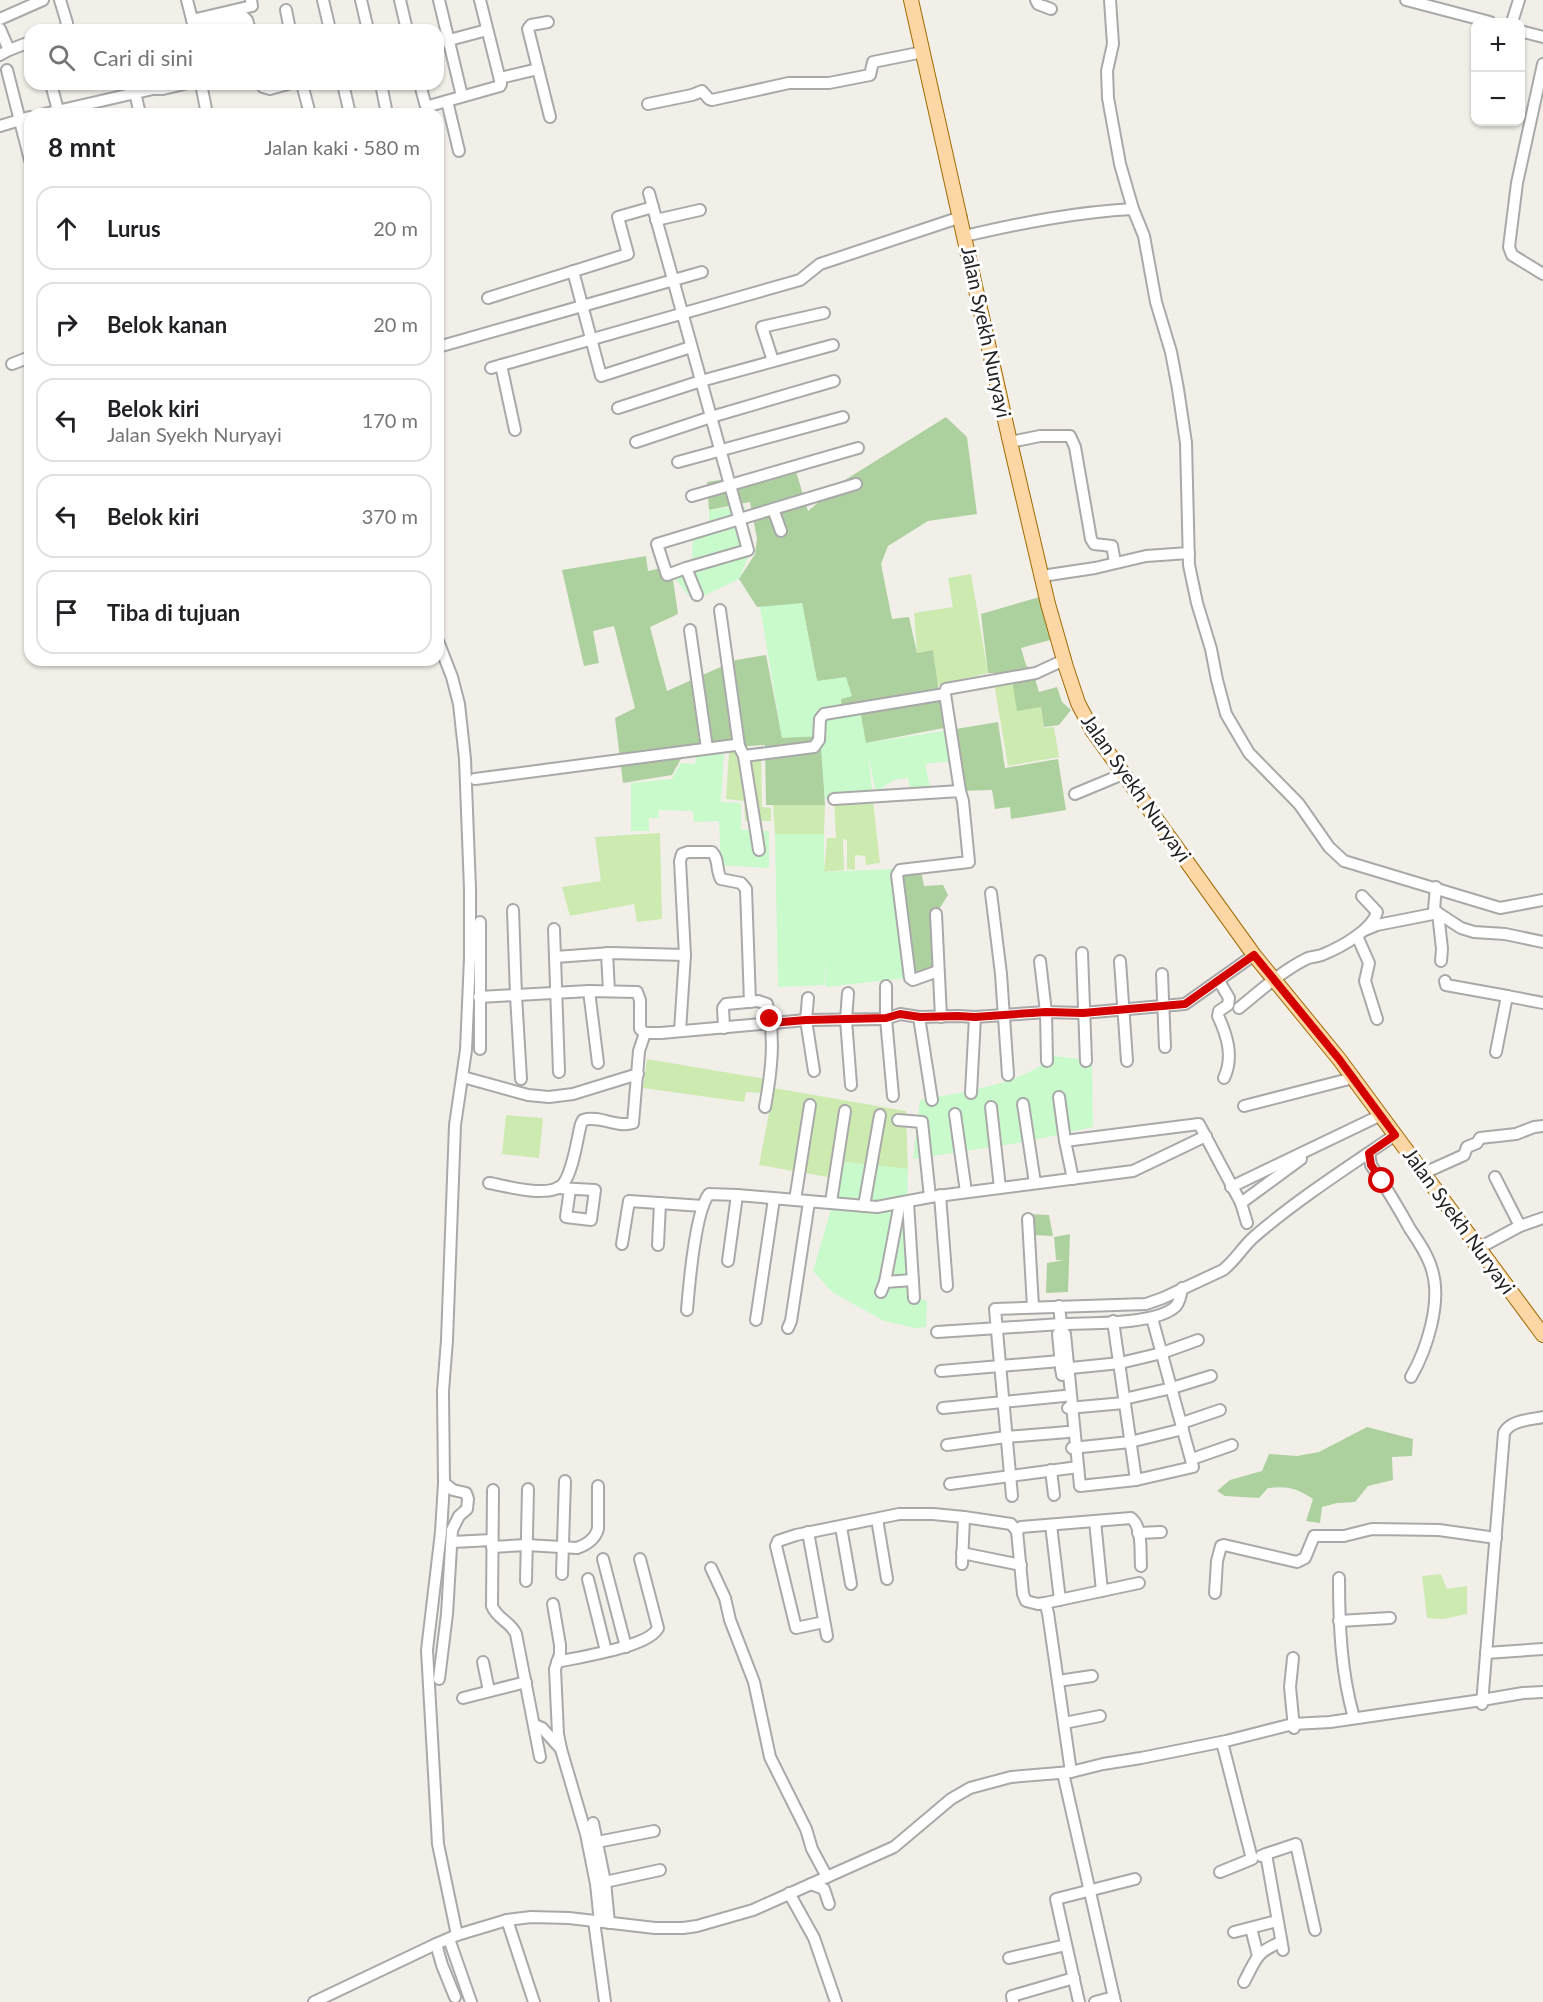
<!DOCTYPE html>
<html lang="id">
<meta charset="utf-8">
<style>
:root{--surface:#fff;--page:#f6f6f6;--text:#202124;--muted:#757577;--line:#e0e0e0}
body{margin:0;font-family:Lato,sans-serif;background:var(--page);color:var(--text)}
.controls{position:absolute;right:18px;top:18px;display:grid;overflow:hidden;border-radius:12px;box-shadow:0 2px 4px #0004}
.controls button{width:54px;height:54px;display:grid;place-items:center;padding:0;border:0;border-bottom:2px solid var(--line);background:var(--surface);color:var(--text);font:30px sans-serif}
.stop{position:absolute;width:18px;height:18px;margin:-14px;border:4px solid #d40000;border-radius:50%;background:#fff}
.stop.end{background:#d40000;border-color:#fff;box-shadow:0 2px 6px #0008}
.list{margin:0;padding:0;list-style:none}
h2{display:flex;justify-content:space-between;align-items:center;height:78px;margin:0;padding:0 24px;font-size:26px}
h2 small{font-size:20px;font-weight:400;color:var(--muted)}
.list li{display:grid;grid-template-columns:39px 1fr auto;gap:18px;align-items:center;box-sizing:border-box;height:84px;margin:0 12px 12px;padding:0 12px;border:2px solid var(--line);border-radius:18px}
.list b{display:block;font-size:22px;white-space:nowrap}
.list p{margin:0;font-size:20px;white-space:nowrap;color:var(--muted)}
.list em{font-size:20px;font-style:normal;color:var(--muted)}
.icon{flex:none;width:33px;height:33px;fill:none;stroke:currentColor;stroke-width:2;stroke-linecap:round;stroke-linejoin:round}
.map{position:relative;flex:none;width:1543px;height:2002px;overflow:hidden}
.search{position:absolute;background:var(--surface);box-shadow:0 2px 4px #0004;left:24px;top:24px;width:420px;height:66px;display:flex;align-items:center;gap:15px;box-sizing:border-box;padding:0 21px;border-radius:18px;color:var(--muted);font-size:22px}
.panel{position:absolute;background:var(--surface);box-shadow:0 2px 4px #0004;left:24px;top:108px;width:420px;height:558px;border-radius:18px}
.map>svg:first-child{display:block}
</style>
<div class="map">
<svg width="1543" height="2002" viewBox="0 0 1543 2002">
<rect width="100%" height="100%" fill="#f2efe9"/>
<g fill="#cdebb0">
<polygon points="971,574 988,673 938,685 933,650 917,653 914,613 953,607 948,578"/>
<polygon points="1011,674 1041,707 1044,728 1054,727 1059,757 1008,766 993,677"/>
<polygon points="761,749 762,807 771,808 771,821 745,821 744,801 726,799 729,752"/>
<polygon points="834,799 873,801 880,863 866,865 865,856 855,855 855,870 847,869 847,840 843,839 844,870 824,872 827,838 836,838"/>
<polygon points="773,805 825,805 824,834 775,834"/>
<polygon points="660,833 662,919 637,922 634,904 570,916 562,887 601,881 595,837"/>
<polygon points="647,1059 766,1079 762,1093 746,1092 744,1102 643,1088"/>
<polygon points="774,1088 906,1111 908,1169 845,1162 839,1179 759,1165"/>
<polygon points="506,1115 543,1118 539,1158 502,1154"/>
<polygon points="1441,1574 1447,1589 1467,1586 1467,1614 1443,1619 1427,1618 1422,1576"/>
</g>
<g fill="#add19e">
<polygon points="946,417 967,437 977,514 928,521 888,546 881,564 892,619 909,617 917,653 933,650 944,728 866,743 842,717 840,699 851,696 817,681 802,604 757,607 739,579 755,554 757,539 750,502 709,510 707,482 795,468 808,511 845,480"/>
<polygon points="646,556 648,571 671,566 678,614 650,627 667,691 736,660 766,655 782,737 821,736 825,805 766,805 765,745 686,750 672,775 623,783 615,718 635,708 614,626 593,631 599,663 584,666 562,570"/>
<polygon points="1043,596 1054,639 1021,648 1026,665 1033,672 1039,692 1057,687 1062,702 1071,710 1059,725 1044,727 1041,707 1017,711 1011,674 988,673 981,614"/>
<polygon points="998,722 1005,768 1058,759 1066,810 1011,819 1010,807 995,809 992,790 960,791 950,730"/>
<polygon points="921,871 924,886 943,885 948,895 936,914 936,969 912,978 900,873"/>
<polygon points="1028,1214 1049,1215 1053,1236 1031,1235"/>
<polygon points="1070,1234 1068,1292 1046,1293 1047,1263 1064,1260 1056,1260 1054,1237"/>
<path d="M1367 1427 1413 1439 1412 1456 1392 1457 1393 1480 1368 1486 1355 1502 1337 1503 1322 1507 1320 1523 1306 1521 1313 1499C1296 1488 1288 1486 1268 1488L1259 1498 1225 1496 1217 1491 1230 1480 1262 1471 1269 1454 1297 1456 1319 1452Z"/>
</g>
<g fill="#c8facc">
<polygon points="745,506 750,552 739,579 693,601 673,576 692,568 693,527 709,525 709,510"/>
<polygon points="802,603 817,681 846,677 852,696 841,699 842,716 861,715 866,743 950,730 952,761 925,764 931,791 911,793 908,778 894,780 876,792 868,755 873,797 825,799 820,736 782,738 760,607"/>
<polygon points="724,750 721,802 741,803 741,830 769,831 769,868 721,865 719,821 694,822 693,811 658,810 659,818 649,818 649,831 631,831 631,783 672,779 681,763 695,764 697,751"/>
<polygon points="775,834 824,834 824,872 892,869 906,978 826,987 825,952 825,985 778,987"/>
<path d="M1054 1056 1078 1059 1082 1064H1092L1093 1127 1025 1142 913 1159 920 1100C963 1092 1021 1085 1054 1056Z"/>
<polygon points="845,1162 908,1169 906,1228 918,1297 927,1301 926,1327 915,1328 884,1321 832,1292 813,1271"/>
</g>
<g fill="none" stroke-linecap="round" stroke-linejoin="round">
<g stroke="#a9a9a9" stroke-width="14">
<g id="minor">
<polyline points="60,0 67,23 65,28 62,30"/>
<polyline points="187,0 194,27"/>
<polyline points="323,0 330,30"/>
<polyline points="361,0 368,30"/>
<polyline points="400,0 407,30"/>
<polyline points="439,0 462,96"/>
<polyline points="1036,0 1038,4 1051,9"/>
<polyline points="1110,0 1113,44 1107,71 1108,98 1120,164 1133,209 1144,236 1156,302 1171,352 1178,389 1186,443 1189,565 1197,603 1211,649 1217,680 1226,714 1249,753 1299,804 1329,847 1344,861 1500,908 1543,900"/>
<polyline points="1406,0 1490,22"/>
<polyline points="286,10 290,30"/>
<polyline points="0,19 43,0"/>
<polyline points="192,20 252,6 251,0"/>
<polyline points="548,22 531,25 528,29 550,117"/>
<polyline points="1512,22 1519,0"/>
<polyline points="0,29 9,50 0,55"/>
<polyline points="194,29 244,17 247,20 250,30"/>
<polyline points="224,30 248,25"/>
<polyline points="1520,31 1543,37"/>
<polyline points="438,43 487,30"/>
<polyline points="9,50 30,42"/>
<polyline points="1543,64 1517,183 1509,247 1512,255 1543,274"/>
<polyline points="7,70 30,160"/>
<polyline points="500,78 538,69"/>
<polyline points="51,84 59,114"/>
<polyline points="133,84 140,114"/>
<polyline points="201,84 207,114"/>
<polyline points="261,84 263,87 270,89 288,84"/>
<polyline points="302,84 310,114"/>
<polyline points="343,84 350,114"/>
<polyline points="381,84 387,114"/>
<polyline points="420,84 425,103 426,106 429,106 500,86 501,84 480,0"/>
<polyline points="447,101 459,151"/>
<polyline points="648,104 692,95 702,91 709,99 712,100 789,83 829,83 870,75 873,62 923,52"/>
<polyline points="44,114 153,89 163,89 184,84"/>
<polyline points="0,126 30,117"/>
<polyline points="649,193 748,550 686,568 697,595"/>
<polyline points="656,220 700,210"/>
<path d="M965 236C1021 223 1076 212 1133 209"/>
<polyline points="573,271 601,376 691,347"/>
<polyline points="488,298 628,254 618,217 653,207"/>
<polyline points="438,347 702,272"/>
<polyline points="773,361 762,327 824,313"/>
<polyline points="12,364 30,357"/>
<polyline points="501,365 515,430"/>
<polyline points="491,368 800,280 820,264 961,217"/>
<polyline points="618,408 701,381 833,345"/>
<polyline points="636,442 711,417 834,381"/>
<polyline points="1010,442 1040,436 1070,436 1075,447 1091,539 1094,544 1112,546 1115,562"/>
<polyline points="678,462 843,417"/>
<polyline points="692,496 858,448"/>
<polyline points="773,509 781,531"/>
<polyline points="686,568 667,575 657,544 856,484"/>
<polyline points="1042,576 1095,568 1146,556 1189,553"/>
<polyline points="720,610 739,746"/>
<polyline points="690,630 707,748"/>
<polyline points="438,641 452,677 459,704 465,759 470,889 470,958 466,1050 455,1125 447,1340 443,1391 444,1483 441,1532 427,1650 438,1844 457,1935"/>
<polyline points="744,756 814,747 819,740 820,719 824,714 945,694"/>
<polyline points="475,779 735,745 739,746 744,756 759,850"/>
<polyline points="960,791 945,694 946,689 1036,673 1064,660"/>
<polyline points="1075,794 1123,774"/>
<polyline points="834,799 960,791 963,801 969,862 900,870 897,875 910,978 913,980 938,971"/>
<polyline points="1436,887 1434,909 1438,913 1442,949 1441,961"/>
<polyline points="991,893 1001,974 1008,1075"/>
<polyline points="513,910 516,996 521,1079"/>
<polyline points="936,914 941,1017"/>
<polyline points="554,929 559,1072"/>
<polyline points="1365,930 1377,925 1438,913 1461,928 1474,932 1505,934 1543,942"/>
<polyline points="1357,936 1369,963 1365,981 1377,1019"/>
<polyline points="607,953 609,991"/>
<polyline points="1082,953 1086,1061"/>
<polyline points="555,957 611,953 685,955"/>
<polyline points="1040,961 1046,1012 1047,1061"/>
<polyline points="1120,961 1127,1061"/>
<polyline points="1162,974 1165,1047"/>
<path d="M1219 981 1229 998 1228 1005 1219 1011 1218 1016C1227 1035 1234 1057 1224 1078"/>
<polyline points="1445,981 1446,985 1507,996"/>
<polyline points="886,986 886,1019 893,1096"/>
<polyline points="589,991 598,1063"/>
<polyline points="848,993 846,1020 851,1085"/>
<polyline points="479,997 589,991 637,992 640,1000 640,1029 645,1033 661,1033 806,1020 886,1019 900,1014 919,1017 959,1016 975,1017 1046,1012 1083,1013 1185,1004 1254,955"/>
<polyline points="808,998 806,1020 814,1071"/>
<path d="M1239 1008C1260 991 1282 971 1306 959 1312 956 1319 957 1324 954 1341 947 1372 930 1377 912L1362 896"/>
<polyline points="919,1017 932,1100"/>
<path d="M724 1028 723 1008 726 1004 758 1001 767 1004C776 1037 771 1074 765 1107"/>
<path d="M680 1031 685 955 680 861 682 854 688 852H712C719 858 716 871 721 879L741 883 746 889 750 1002"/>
<polyline points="480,1049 480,922"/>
<polyline points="1496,1052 1507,996 1543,1003"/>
<polyline points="463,1077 528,1095 549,1097 573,1094 638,1074"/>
<polyline points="971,1093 975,1017"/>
<polyline points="1059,1097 1065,1141 1073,1179"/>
<polyline points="1023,1104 1035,1183"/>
<polyline points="1244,1106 1353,1078"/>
<polyline points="991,1107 1000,1188"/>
<polyline points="955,1114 966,1192"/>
<polyline points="898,1120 922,1122 930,1197"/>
<polyline points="1065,1141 1199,1124 1241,1203 1247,1223"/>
<path d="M1369 1153 1371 1165C1385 1186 1398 1207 1410 1229 1418 1241 1428 1255 1432 1270 1442 1302 1427 1349 1411 1377"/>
<polyline points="1424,1173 1464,1155 1467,1147 1477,1143 1480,1138 1516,1134 1534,1127 1543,1126"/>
<polyline points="1495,1177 1520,1226"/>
<path d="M489 1183C507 1186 550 1199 563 1184 573 1172 577 1139 581 1124L583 1120C600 1115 616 1128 633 1123L639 1051 645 1033"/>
<polyline points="1231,1187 1381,1115"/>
<polyline points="557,1188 595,1190 591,1220 566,1217 570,1189"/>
<polyline points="940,1195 947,1286"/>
<polyline points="795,1200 810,1105"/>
<polyline points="831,1202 845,1111"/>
<polyline points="908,1202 914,1298"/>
<polyline points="1241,1203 1301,1159"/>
<polyline points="864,1206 880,1115"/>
<polyline points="1028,1219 1033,1307"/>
<polyline points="622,1244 629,1201 703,1206"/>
<polyline points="658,1245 660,1203"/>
<polyline points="1479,1248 1520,1226 1543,1218"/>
<polyline points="728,1261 737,1195"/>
<polyline points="885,1282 913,1280"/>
<polyline points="881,1292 885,1282 900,1203"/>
<path d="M1059 1306 1061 1324C1087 1323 1158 1325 1176 1306 1180 1301 1181 1295 1182 1288"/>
<path d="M687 1310C689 1286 695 1211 709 1194L737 1195 877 1207 930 1197 1133 1171 1206 1136"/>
<polyline points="756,1320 774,1199"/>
<polyline points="1113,1321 1136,1480"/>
<polyline points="788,1328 791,1321 809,1202"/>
<polyline points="1061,1329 1058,1334 1062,1375"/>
<polyline points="937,1332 1061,1324 1061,1329 1065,1334 1080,1486 1136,1480 1193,1467 1152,1318"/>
<polyline points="1061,1369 1120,1363 1162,1353 1198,1340"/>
<polyline points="941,1371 1060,1361"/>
<polyline points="1124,1399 1172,1388 1211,1376"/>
<polyline points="943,1408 1064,1396"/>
<polyline points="1068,1408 1124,1403"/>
<polyline points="1182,1423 1220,1410"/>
<polyline points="947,1445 1006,1437 1068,1432"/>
<polyline points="1072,1448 1130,1442 1183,1429"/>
<polyline points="1192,1459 1232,1445"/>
<polyline points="1051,1470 1054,1495"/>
<polyline points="950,1484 1078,1467"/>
<path d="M493 1490 492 1606C497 1619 511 1622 516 1634L540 1757"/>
<path d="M1012 1496 995 1309 1146 1304 1163 1298 1223 1270C1236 1260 1243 1246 1255 1236 1298 1199 1348 1167 1395 1135"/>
<polyline points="877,1519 887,1579"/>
<polyline points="1095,1521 1102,1591"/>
<polyline points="1051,1525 1060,1600"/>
<polyline points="841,1527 851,1584"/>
<path d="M1017 1531 1021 1527 1131 1518C1143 1527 1140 1553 1141 1566"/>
<polyline points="808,1532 827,1636"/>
<polyline points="1138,1533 1161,1532"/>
<polyline points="452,1542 492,1540"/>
<path d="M492 1547 527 1545 577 1548C586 1545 595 1539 598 1529V1486"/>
<polyline points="962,1553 1021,1565"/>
<polyline points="603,1559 626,1647"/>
<polyline points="962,1564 964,1517 1011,1524 1017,1531 1023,1594 1026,1601 1038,1604 1045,1603 1048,1613 1071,1772"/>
<polyline points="711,1568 725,1598 730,1620 754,1682 770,1757 806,1829 812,1849 827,1877"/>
<polyline points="562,1574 565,1481"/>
<path d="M1339 1578C1339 1625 1341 1673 1354 1718"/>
<polyline points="588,1579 606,1651"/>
<polyline points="526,1581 528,1489"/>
<polyline points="1215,1593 1217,1561 1221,1546 1224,1545 1297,1562 1305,1558 1314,1536 1344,1536 1372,1529 1439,1530 1496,1538"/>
<polyline points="1045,1603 1139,1583"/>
<polyline points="553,1604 560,1645 560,1654 555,1669 558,1734 561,1749 586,1834 596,1884 600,1922"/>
<polyline points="1339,1621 1390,1618"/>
<polyline points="824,1622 796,1628 776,1546 778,1541 796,1535 899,1514 933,1514 964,1517"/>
<polyline points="1486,1653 1543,1649"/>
<polyline points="1293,1658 1290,1687 1294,1728"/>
<polyline points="483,1662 489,1691"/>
<path d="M557 1662C579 1657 649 1647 658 1628L640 1559"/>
<polyline points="439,1679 447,1614 452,1530 459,1516 467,1509 468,1499 466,1493 453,1490 444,1483"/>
<polyline points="1058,1681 1092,1676"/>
<polyline points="463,1698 526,1682"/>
<path d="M1482 1704 1504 1433C1510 1420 1530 1420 1543 1417"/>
<polyline points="1064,1723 1100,1716"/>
<polyline points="535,1725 542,1728 561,1749"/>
<polyline points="1063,1773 1115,2002"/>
<polyline points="593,1823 605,1882 609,1923"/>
<polyline points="597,1842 654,1831"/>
<polyline points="1266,1854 1296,1844 1315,1930"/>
<polyline points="1261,1856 1266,1854 1283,1950"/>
<polyline points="1220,1872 1252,1859 1222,1742"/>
<polyline points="605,1882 660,1870"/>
<polyline points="811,1884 824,1889 829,1904"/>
<polyline points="789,1893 814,1938 836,2002"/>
<polyline points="507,1920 534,2002"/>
<polyline points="594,1921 605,2002"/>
<polyline points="1251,1928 1258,1956"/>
<polyline points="1234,1932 1277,1921"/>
<polyline points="449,1939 471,2002"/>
<polyline points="436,1944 442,1965 455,1997"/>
<polyline points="1009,1958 1066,1945"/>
<path d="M1244 1982C1257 1958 1255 1953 1281 1942"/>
<polyline points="314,2002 436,1944 457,1935 507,1920 531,1917 569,1918 655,1928 683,1928 697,1926 753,1910 894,1847 951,1799 970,1788 1011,1777 1071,1772 1103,1764 1141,1758 1226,1741 1293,1724 1330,1722 1482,1700 1523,1693 1543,1692"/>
<polyline points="1013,2002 1012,1996 1074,1978"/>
<polyline points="1079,2002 1056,1899 1135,1879"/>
<polyline points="1095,2002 1114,1997"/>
</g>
</g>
<g stroke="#a06b00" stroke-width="16">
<polyline id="major" points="911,0 1010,442 1048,604 1066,667 1078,703 1092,730 1254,955 1339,1059 1543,1335"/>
</g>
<use href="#minor" stroke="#fff" stroke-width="10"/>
<use href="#major" stroke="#fcd6a4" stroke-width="14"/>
</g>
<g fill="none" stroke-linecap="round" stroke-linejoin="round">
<polyline stroke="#d40000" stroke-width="8" points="770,1019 770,1023 806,1020 886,1018 900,1014 920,1017 958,1016 975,1017 1046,1012 1083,1013 1185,1004 1254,955 1339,1059 1395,1135 1369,1153 1371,1165 1382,1181"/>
</g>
<g text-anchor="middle" stroke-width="6" stroke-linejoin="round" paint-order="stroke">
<g font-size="20" fill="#222" stroke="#fff">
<text transform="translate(986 332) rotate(78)" y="7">Jalan Syekh Nuryayi</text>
<text transform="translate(1136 788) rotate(55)" y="7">Jalan Syekh Nuryayi</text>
<text transform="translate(1459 1221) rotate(54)" y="7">Jalan Syekh Nuryayi</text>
</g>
</g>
</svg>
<div class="controls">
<button>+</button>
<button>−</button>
</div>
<div class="stop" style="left:1382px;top:1181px"></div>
<div class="stop end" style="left:770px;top:1019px"></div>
<div class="search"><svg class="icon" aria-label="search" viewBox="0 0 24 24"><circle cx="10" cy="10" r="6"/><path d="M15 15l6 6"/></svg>Cari di sini</div>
<section class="panel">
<h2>8 mnt<small>Jalan kaki · 580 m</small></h2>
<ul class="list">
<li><svg class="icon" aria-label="ahead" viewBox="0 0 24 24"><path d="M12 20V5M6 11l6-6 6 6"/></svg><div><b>Lurus</b></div><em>20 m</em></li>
<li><svg class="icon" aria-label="right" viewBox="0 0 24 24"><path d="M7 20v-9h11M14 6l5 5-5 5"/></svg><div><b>Belok kanan</b></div><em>20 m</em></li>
<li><svg class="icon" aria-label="left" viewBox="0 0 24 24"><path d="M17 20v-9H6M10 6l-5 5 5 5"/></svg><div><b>Belok kiri</b><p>Jalan Syekh Nuryayi</p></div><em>170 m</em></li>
<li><svg class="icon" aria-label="left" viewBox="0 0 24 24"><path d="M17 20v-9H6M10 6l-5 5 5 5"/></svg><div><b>Belok kiri</b></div><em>370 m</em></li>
<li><svg class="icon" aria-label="arrive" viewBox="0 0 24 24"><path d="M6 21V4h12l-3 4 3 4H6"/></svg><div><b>Tiba di tujuan</b></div></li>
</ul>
</section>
</div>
